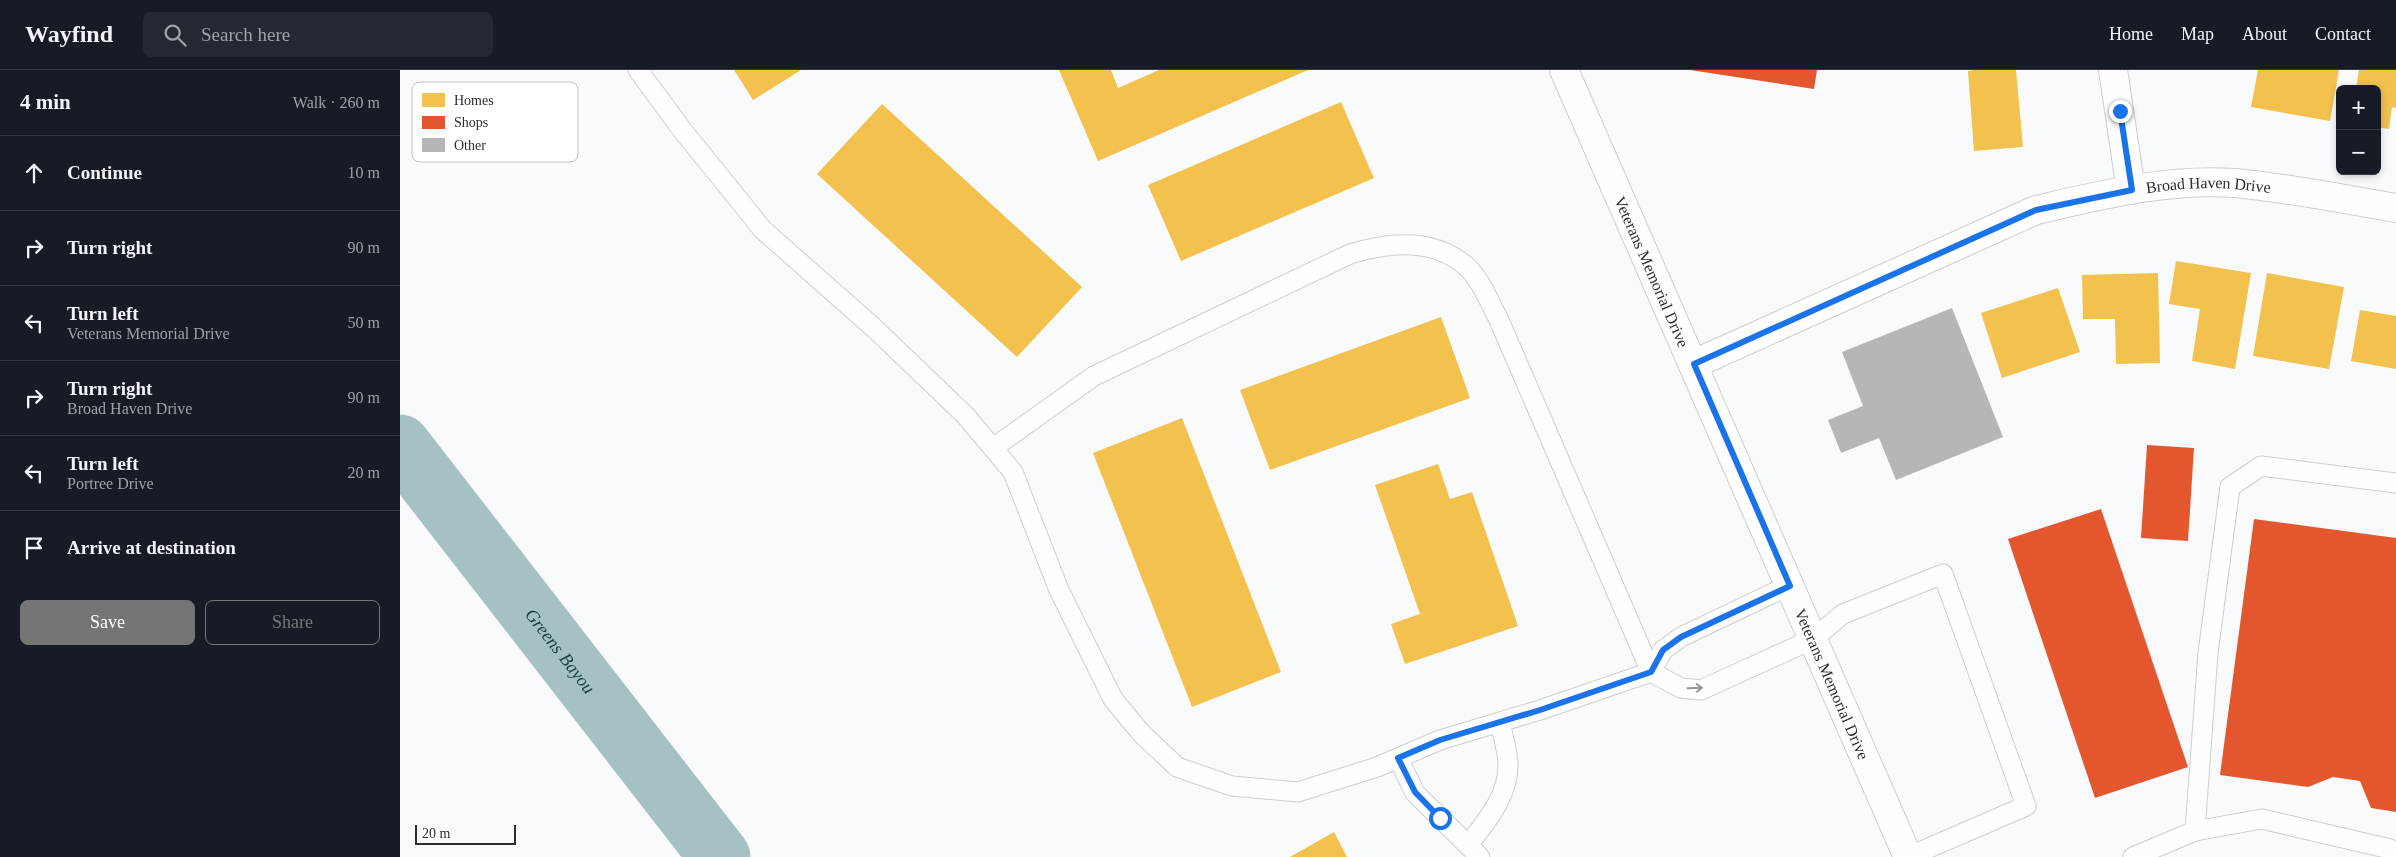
<!DOCTYPE html>
<meta charset="utf-8">
<style>
:root{--surface:#171b24;--page:#242831;--text:#f1f3f6;--muted:#9ea1a6;--line:#363941;--accent:#747575}
body{margin:0;font-family:Georgia,serif;background:var(--page);color:var(--text)}
.controls{position:absolute;right:15px;top:15px;display:grid;overflow:hidden;border-radius:8px;box-shadow:0 2px 8px #0003}
.controls button{width:45px;height:45px;display:grid;place-items:center;padding:0;border:0;border-bottom:1px solid var(--line);background:var(--surface);color:var(--text);font:25px sans-serif}
.scale{position:absolute;left:15px;bottom:12px;width:101px;box-sizing:border-box;padding-left:5px;border:2px solid #2c2d2d;border-top:0;font-size:14px;line-height:18px;white-space:nowrap;color:#2c2d2d;-webkit-text-stroke:4px #fff;paint-order:stroke}
.stop{position:absolute;width:15px;height:15px;margin:-11px;border:4px solid #1a73e8;border-radius:50%;background:#fff}
.stop.end{background:#1a73e8;border-color:#fff;box-shadow:0 1px 5px #0008}
.list{margin:0;padding:0;list-style:none}
h2{display:flex;justify-content:space-between;align-items:center;height:65px;margin:0;padding:0 20px;font-size:21px}
h2 small{font-size:16px;font-weight:400;color:var(--muted)}
.list li{display:grid;grid-template-columns:32px 1fr auto;gap:15px;align-items:center;box-sizing:border-box;height:75px;padding:0 20px;border-top:1px solid var(--line)}
.list b{display:block;font-size:19px;white-space:nowrap}
.list p{margin:0;font-size:16px;white-space:nowrap;color:var(--muted)}
.list em{font-size:16px;font-style:normal;color:var(--muted)}
.actions{display:flex;gap:10px;padding:15px 20px}
.actions a{flex:1;padding:11px 0;border:1px solid var(--accent);border-radius:8px;text-align:center;font-size:18px;color:var(--accent)}
.actions .main{background:var(--accent);color:#fff}
.icon{flex:none;width:28px;height:28px;fill:none;stroke:currentColor;stroke-width:2;stroke-linecap:round;stroke-linejoin:round}
.map{position:relative;flex:none;width:1996px;height:787px;overflow:hidden}
header{display:flex;align-items:center;gap:30px;box-sizing:border-box;height:70px;padding:0 25px;background:var(--surface);border-bottom:1px solid var(--line)}
header strong{font-size:24px}
nav{display:flex;gap:28px;margin-inline-start:auto;font-size:18px}
.search{width:350px;height:45px;background:var(--page);display:flex;align-items:center;gap:12px;box-sizing:border-box;padding:0 18px;border-radius:8px;color:var(--muted);font-size:19px}
main{display:flex}
aside{flex:1;background:var(--surface)}
.map>svg:first-child{display:block}
</style>
<header>
<strong>Wayfind</strong>
<div class="search"><svg class="icon" aria-label="search" viewBox="0 0 24 24"><circle cx="10" cy="10" r="6"/><path d="M15 15l6 6"/></svg>Search here</div>
<nav><a>Home</a><a>Map</a><a>About</a><a>Contact</a></nav>
</header>
<main>
<aside>
<h2>4 min<small>Walk · 260 m</small></h2>
<ul class="list">
<li><svg class="icon" aria-label="ahead" viewBox="0 0 24 24"><path d="M12 20V5M6 11l6-6 6 6"/></svg><div><b>Continue</b></div><em>10 m</em></li>
<li><svg class="icon" aria-label="right" viewBox="0 0 24 24"><path d="M7 20v-9h11M14 6l5 5-5 5"/></svg><div><b>Turn right</b></div><em>90 m</em></li>
<li><svg class="icon" aria-label="left" viewBox="0 0 24 24"><path d="M17 20v-9H6M10 6l-5 5 5 5"/></svg><div><b>Turn left</b><p>Veterans Memorial Drive</p></div><em>50 m</em></li>
<li><svg class="icon" aria-label="right" viewBox="0 0 24 24"><path d="M7 20v-9h11M14 6l5 5-5 5"/></svg><div><b>Turn right</b><p>Broad Haven Drive</p></div><em>90 m</em></li>
<li><svg class="icon" aria-label="left" viewBox="0 0 24 24"><path d="M17 20v-9H6M10 6l-5 5 5 5"/></svg><div><b>Turn left</b><p>Portree Drive</p></div><em>20 m</em></li>
<li><svg class="icon" aria-label="arrive" viewBox="0 0 24 24"><path d="M6 21V4h12l-3 4 3 4H6"/></svg><div><b>Arrive at destination</b></div></li>
</ul>
<div class="actions"><a class="main">Save</a><a>Share</a></div>
</aside>
<div class="map">
<svg width="1996" height="787" viewBox="0 0 1996 787">
<rect width="100%" height="100%" fill="#f9fafb"/>
<g fill="#f2c14e">
<polygon points="334,0 401,0 353,30"/>
<polygon points="659,0 711,0 718,18 759,0 908,0 698,91"/>
<polygon points="1575,0 1616,0 1623,77 1574,81 1568,1"/>
<polygon points="1858,0 1939,0 1930,51 1851,37"/>
<polygon points="1959,0 1996,0 1996,38 1992,37 1989,59 1977,57 1977,19 1956,19"/>
<polygon points="941,32 974,108 781,191 748,115"/>
<polygon points="482,34 682,217 617,287 417,104"/>
<polygon points="1776,191 1851,203 1835,299 1792,291 1800,239 1769,234"/>
<polygon points="1758,203 1760,293 1716,294 1715,249 1683,249 1682,205"/>
<polygon points="1867,203 1944,217 1929,299 1853,286"/>
<polygon points="1658,218 1680,282 1602,308 1581,243"/>
<polygon points="1960,240 1996,246 1996,299 1951,291"/>
<polygon points="1041,247 1070,328 870,400 840,320"/>
<polygon points="782,348 881,602 792,637 693,383"/>
<polygon points="1038,394 1050,429 1072,422 1118,556 1005,594 991,554 1020,544 975,415"/>
<polygon points="934,762 947,787 890,787"/>
</g>
<g fill="#e4572e">
<polygon points="1290,0 1417,0 1414,19"/>
<polygon points="1747,375 1794,378 1788,471 1741,468"/>
<polygon points="1701,439 1788,697 1695,728 1608,469"/>
<polygon points="1854,449 1996,468 1996,742 1971,738 1960,711 1933,707 1908,717 1820,705"/>
</g>
<g fill="none" stroke-linecap="round" stroke-linejoin="round">
<path stroke="#a6c1c4" stroke-width="61" id="s1" d="M0 375 320 787"/>
</g>
<polygon fill="#b6b6b7" points="1552,238 1603,367 1496,410 1479,368 1441,383 1428,350 1463,336 1442,282"/>
<g fill="none" stroke-linecap="round" stroke-linejoin="round">
<g stroke="#cdcecf" stroke-width="21">
<g id="service">
<polyline points="238,0 283,61 363,160 473,257 565,345 613,402 659,520 713,629 741,663 777,697 832,716 898,722 977,697 1040,670 1140,640 1251,602 1263,580 1281,567 1390,515"/>
<path d="M593 378 694 306 950 184C989 172 1034 167 1067 197 1081 210 1090 233 1099 250L1251 602 1281 618 1301 620 1413 569 1443 544 1543 504 1626 736 1508 787"/>
<polyline points="998,688 1015,723 1080,787"/>
<polyline points="1795,761 1808,583 1830,417 1861,396 1996,413"/>
<path d="M1068 775C1086 752 1108 727 1108 695 1108 682 1103 666 1100 653"/>
<polyline points="1733,787 1795,761 1862,749 1990,779 1994,787"/>
</g>
</g>
<g stroke="#cdcecf" stroke-width="30">
<g id="minor">
<polyline points="1713,0 1731,120"/>
<path id="s2" d="M1294 294 1636 140C1701 125 1768 108 1835 113 1889 118 1943 129 1996 138"/>
</g>
</g>
<g stroke="#cdcecf" stroke-width="30">
<g id="primary">
<path id="s3" d="M1164 0 1508 787"/>
</g>
</g>
<use href="#service" stroke="#fefefe" stroke-width="19"/>
<use href="#minor" stroke="#fefefe" stroke-width="28"/>
<use href="#primary" stroke="#fefefe" stroke-width="28"/>
</g>
<defs><path id="oneway-shaft" d="M-6 0H5M1.5-3L5.5 0L1.5 3" fill="none" stroke-width="1.6" stroke-linecap="round" stroke-linejoin="round" transform="scale(1.25)"/></defs>
<use stroke="#959696" href="#oneway-shaft" transform="translate(1295 618) rotate(-2)"/>
<g fill="none" stroke-linecap="round" stroke-linejoin="round">
<polyline stroke="#1a73e8" stroke-width="6" points="1040,748 1015,722 998,688 1040,670 1140,640 1251,602 1263,580 1281,567 1390,516 1294,294 1636,140 1732,120 1720,41"/>
</g>
<g text-anchor="middle" stroke-width="5" stroke-linejoin="round" paint-order="stroke">
<g font-size="16" fill="#2c2d2d" stroke="#fff">
<text dy="6" stroke="none"><textPath href="#s2" startOffset="550">Broad Haven Drive</textPath></text>
<text dy="6" stroke="none"><textPath href="#s3" startOffset="220">Veterans Memorial Drive</textPath></text>
<text dy="6" stroke="none"><textPath href="#s3" startOffset="670">Veterans Memorial Drive</textPath></text>
</g>
<g font-size="18" font-style="italic" fill="#153c3f" stroke="#fff">
<text dy="6" stroke="none"><textPath href="#s1" startOffset="261">Greens Bayou</textPath></text>
</g>
</g>
<rect x="12" y="12" width="166" height="80" rx="8" fill="#fff" stroke="#c0c0c0" stroke-width="1"/>
<rect x="22" y="23" width="23" height="14" fill="#f2c14e"/>
<rect x="22" y="46" width="23" height="13" fill="#e4572e"/>
<rect x="22" y="68" width="23" height="14" fill="#b6b6b7"/>
<g font-size="14" fill="#2c2d2d">
<text x="54" y="35">Homes</text>
<text x="54" y="57">Shops</text>
<text x="54" y="80">Other</text>
</g>
</svg>
<div class="controls">
<button>+</button>
<button>−</button>
</div>
<div class="scale">20 m</div>
<div class="stop" style="left:1040px;top:748px"></div>
<div class="stop end" style="left:1720px;top:41px"></div>
</div>
</main>
